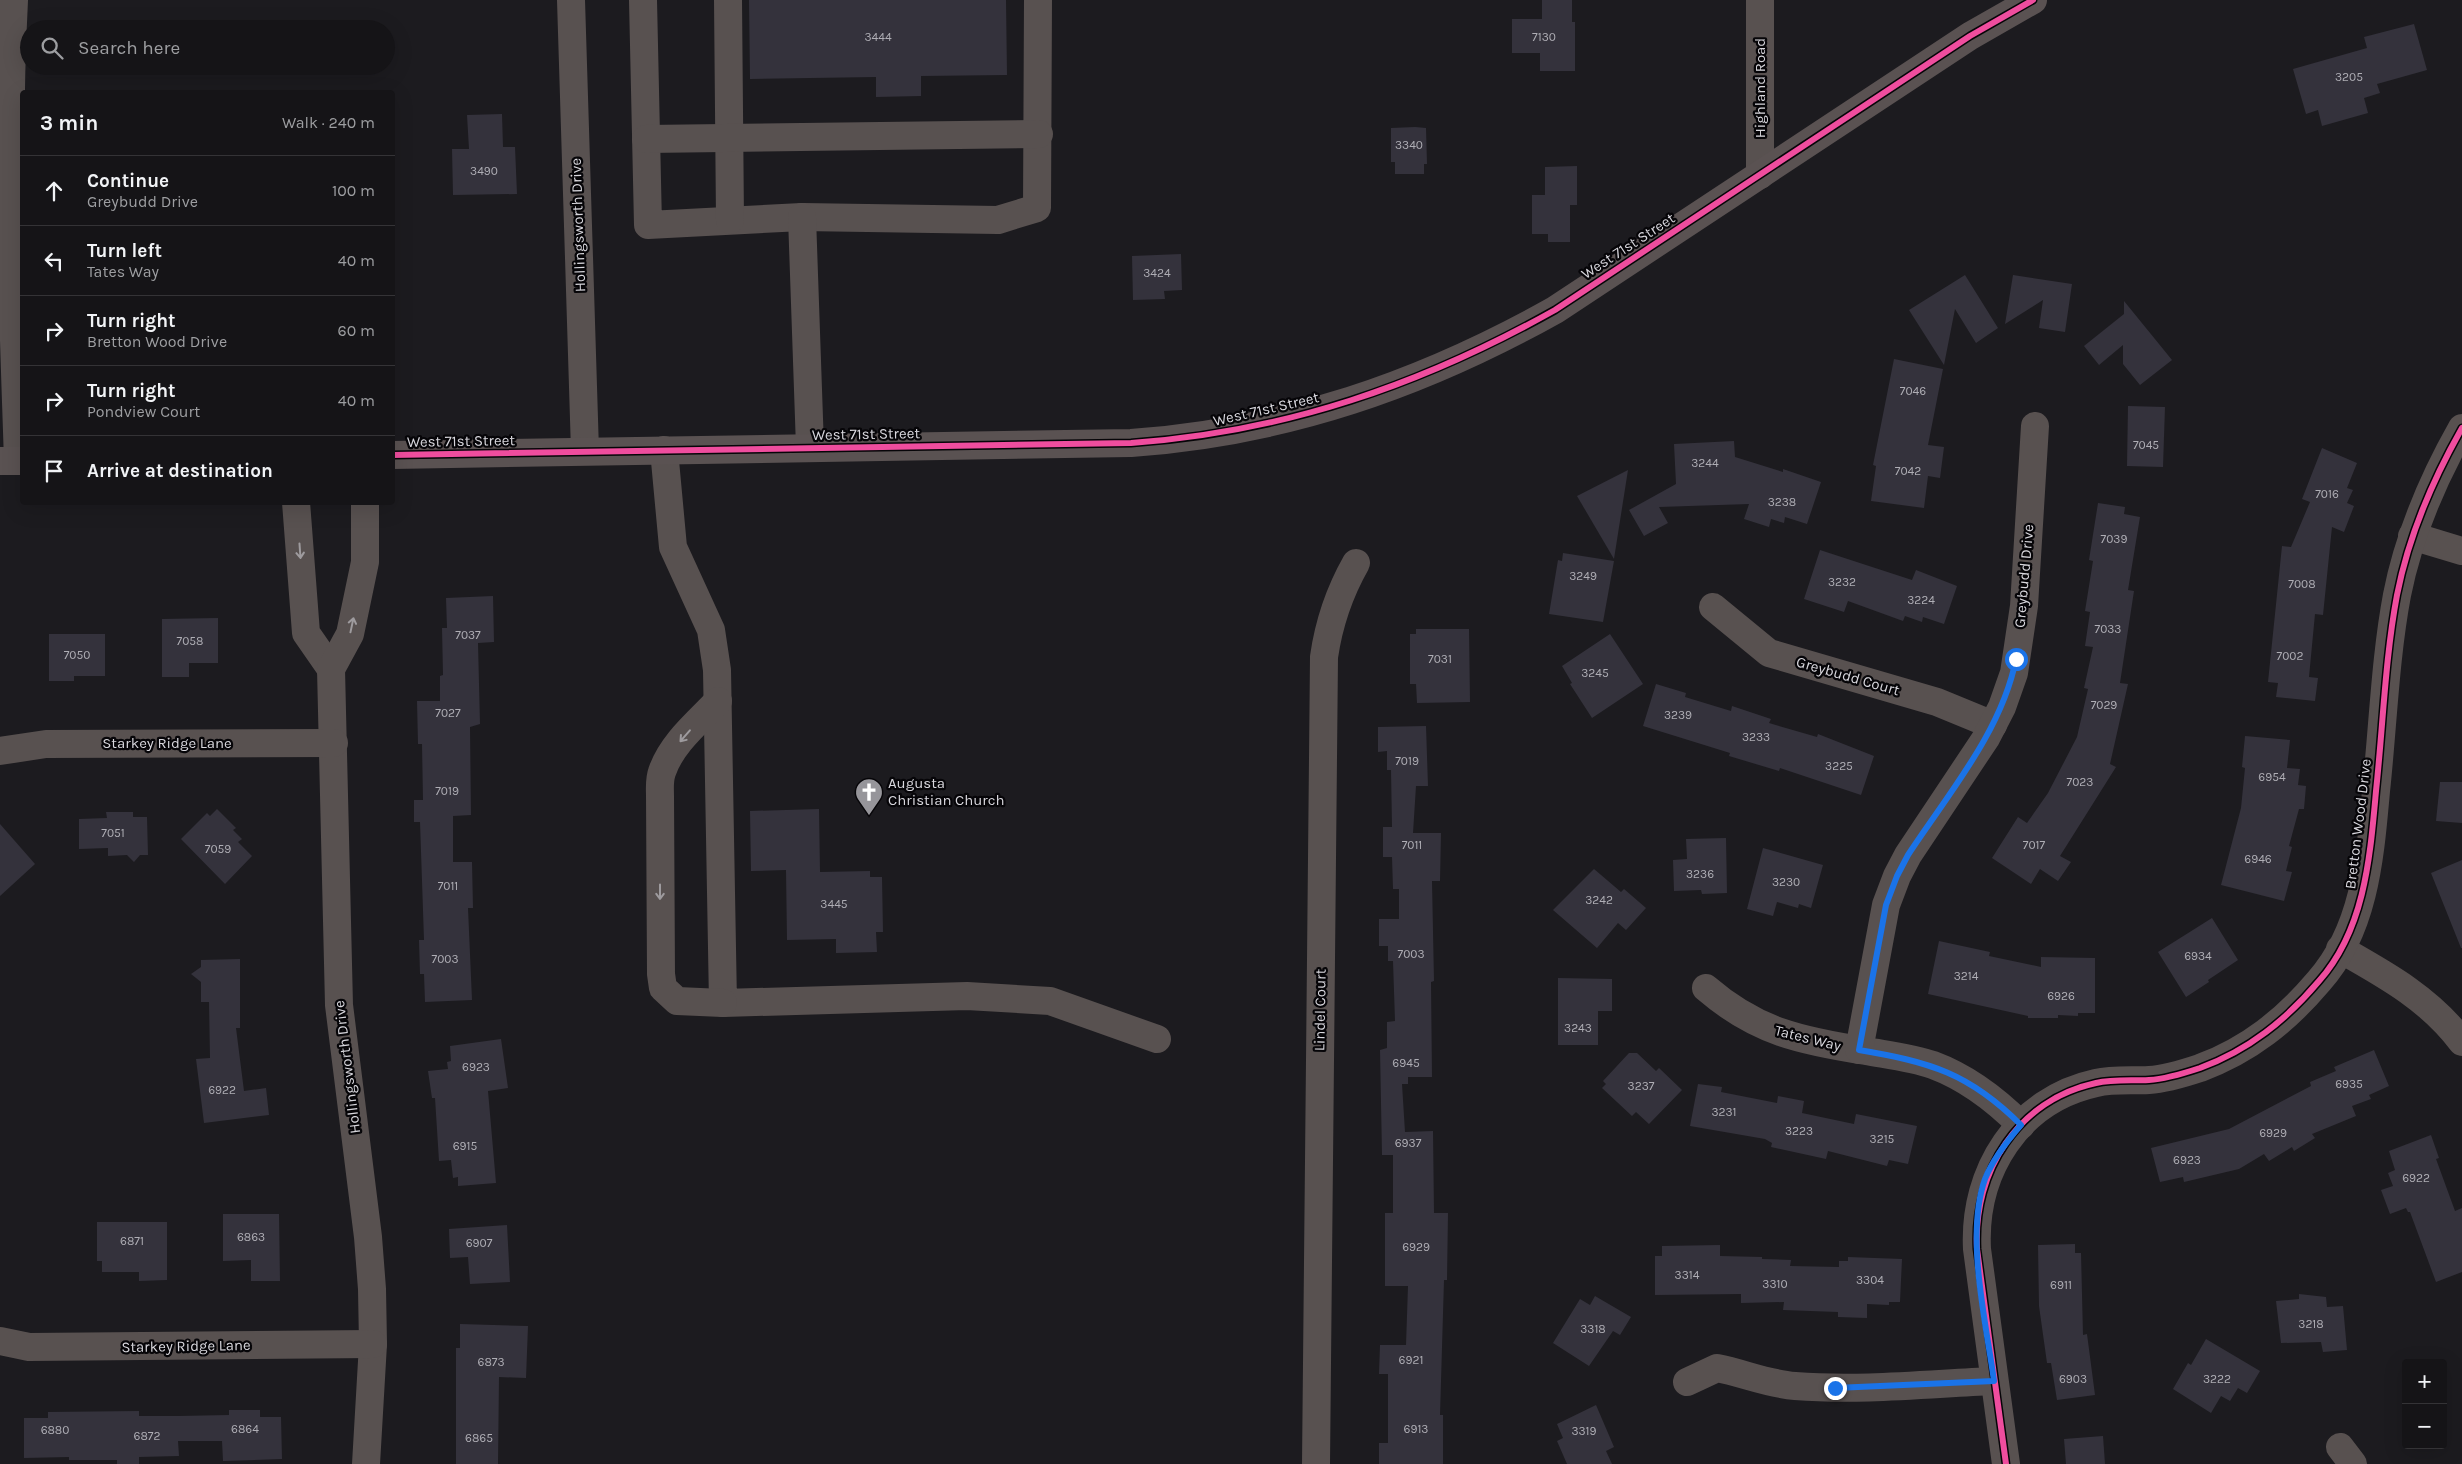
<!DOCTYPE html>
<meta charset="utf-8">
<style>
:root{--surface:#151417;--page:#222124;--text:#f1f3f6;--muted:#9d9ea1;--line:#343336}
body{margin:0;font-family:Karla,sans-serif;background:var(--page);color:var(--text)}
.controls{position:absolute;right:15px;bottom:15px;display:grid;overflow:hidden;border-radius:5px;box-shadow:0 5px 20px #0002}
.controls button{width:45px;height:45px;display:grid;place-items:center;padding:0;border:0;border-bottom:1px solid var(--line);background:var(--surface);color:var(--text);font:25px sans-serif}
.stop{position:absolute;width:15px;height:15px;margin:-11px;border:4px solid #1a73e8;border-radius:50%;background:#fff}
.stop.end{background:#1a73e8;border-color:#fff;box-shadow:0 1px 5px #0008}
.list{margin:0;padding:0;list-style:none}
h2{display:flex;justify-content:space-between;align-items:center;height:65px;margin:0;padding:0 20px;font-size:21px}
h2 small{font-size:16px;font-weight:400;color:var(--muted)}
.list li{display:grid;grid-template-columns:32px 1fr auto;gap:15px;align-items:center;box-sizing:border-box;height:70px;padding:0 20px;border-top:1px solid var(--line)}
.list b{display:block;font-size:19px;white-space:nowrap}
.list p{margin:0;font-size:16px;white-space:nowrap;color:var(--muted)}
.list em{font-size:16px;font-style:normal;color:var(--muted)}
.icon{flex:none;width:28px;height:28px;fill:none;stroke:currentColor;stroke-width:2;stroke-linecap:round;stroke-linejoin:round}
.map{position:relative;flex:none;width:2462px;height:1464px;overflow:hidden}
.search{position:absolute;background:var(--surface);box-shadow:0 5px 20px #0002;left:20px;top:20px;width:375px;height:55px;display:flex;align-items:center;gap:12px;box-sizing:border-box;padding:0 18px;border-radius:28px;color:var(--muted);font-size:19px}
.panel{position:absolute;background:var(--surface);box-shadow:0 5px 20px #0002;left:20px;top:90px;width:375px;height:415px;border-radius:5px}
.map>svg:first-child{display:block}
</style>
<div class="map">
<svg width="2462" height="1464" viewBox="0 0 2462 1464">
<rect width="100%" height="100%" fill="#1c1b1f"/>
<g fill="#34323c">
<polygon points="749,0 1006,0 1007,75 921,76 921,96 876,97 876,77 750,79"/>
<polygon points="1542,0 1572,0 1572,22 1575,22 1575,71 1540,71 1540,53 1512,53 1512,19 1542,19"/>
<polygon points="2414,24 2427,70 2377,84 2380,93 2364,98 2368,113 2322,126 2318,110 2306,114 2293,69 2367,48 2364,37"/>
<polygon points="502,114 503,147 515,147 517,194 453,195 452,149 469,149 467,115"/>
<polygon points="1415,127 1426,128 1427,164 1424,164 1424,174 1395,174 1395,162 1391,162 1391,128"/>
<polygon points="1577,166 1577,205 1570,205 1570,242 1548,242 1548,234 1532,234 1532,195 1545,195 1545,167"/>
<polygon points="1181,254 1182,290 1164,291 1165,299 1133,300 1132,256"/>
<polygon points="1965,275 1998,328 1976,343 1955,309 1944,365 1909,310"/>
<polygon points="2013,275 2072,284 2065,332 2039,328 2043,300 2005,324"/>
<polygon points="2124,301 2172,360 2140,385 2123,364 2123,345 2099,365 2084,346 2124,314"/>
<polygon points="1894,359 1943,369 1928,445 1944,447 1940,478 1928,476 1924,508 1871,501 1876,466 1873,465"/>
<polygon points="2128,406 2165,407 2163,467 2127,466"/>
<polygon points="1734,441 1735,457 1783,472 1783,469 1821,482 1807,524 1785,517 1784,523 1771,519 1769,527 1744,519 1749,504 1659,507 1668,523 1644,536 1629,510 1676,484 1674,444"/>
<polygon points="2322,448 2357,463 2347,488 2353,490 2347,503 2354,506 2344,532 2332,527 2323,615 2315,614 2309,677 2318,678 2315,701 2276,697 2278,683 2268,682 2282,546 2291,547 2310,502 2302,499"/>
<polygon points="1628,470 1614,559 1577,496"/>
<polygon points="2098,503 2125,507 2124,514 2140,517 2128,590 2134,591 2120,683 2128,684 2110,764 2116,767 2060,856 2071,862 2058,881 2040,869 2031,884 1992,858 2018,817 2027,823 2048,793 2077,737 2088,689 2084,688 2093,647 2085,646 2090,612 2085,611 2093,561 2089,560"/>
<polygon points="1820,550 1912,580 1916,570 1957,586 1944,624 1923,617 1922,622 1905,616 1903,621 1848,601 1844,612 1804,599"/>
<polygon points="1563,553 1614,561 1603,622 1549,614 1558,560 1562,561"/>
<polygon points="493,596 494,642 478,643 480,724 470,727 471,815 453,816 453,862 472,862 473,908 468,908 472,1000 425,1002 424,974 420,974 419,940 424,940 420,822 414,822 414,800 423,800 422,744 418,744 417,701 440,701 440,676 443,675 442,628 447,628 446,598"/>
<polygon points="218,618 218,663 189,663 189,677 162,677 162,619"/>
<polygon points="1416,629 1469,629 1470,702 1417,703 1416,684 1410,684 1410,634 1416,634"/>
<polygon points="49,634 105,634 105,676 74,676 74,681 49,681"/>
<polygon points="1610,634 1643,684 1592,718 1570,684 1572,683 1562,666"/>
<polygon points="1656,684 1686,693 1685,697 1731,711 1732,706 1771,719 1769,723 1817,737 1818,734 1874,756 1861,795 1780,768 1779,771 1729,756 1730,753 1643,726"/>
<polygon points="1426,726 1428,786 1416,786 1413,833 1441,833 1440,881 1432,881 1434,981 1431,982 1432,1077 1408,1077 1408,1084 1402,1084 1405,1132 1433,1131 1434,1213 1448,1213 1447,1280 1444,1280 1440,1415 1443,1415 1443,1464 1379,1464 1379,1443 1388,1443 1388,1374 1379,1374 1380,1345 1406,1345 1408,1286 1385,1286 1385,1213 1393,1213 1393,1155 1382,1155 1380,1050 1387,1048 1387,1022 1395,1021 1393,961 1388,961 1388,946 1379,946 1379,919 1399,919 1399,889 1393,889 1392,857 1383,857 1383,827 1392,827 1391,770 1387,770 1387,751 1378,752 1378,727"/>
<polygon points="2245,736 2290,740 2287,768 2300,769 2298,785 2306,786 2304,809 2299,809 2289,846 2292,847 2286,871 2292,872 2284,901 2221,885 2241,808 2245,768 2242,767"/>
<polygon points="2440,782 2462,782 2462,823 2436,821"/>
<polygon points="217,809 236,828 233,830 242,839 238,842 252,856 225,884 181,839 207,813 210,816"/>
<polygon points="819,809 820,872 870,871 870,877 882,877 883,932 876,932 877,952 836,953 836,939 787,940 786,870 751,871 750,811"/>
<polygon points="106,812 133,812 133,817 147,817 148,855 140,855 134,862 127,855 108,856 108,848 79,849 79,819 107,818"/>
<polygon points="0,824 35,864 0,896"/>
<polygon points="1726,838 1727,893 1702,894 1701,890 1674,891 1673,860 1687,859 1686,839"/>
<polygon points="1763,848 1823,865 1811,908 1799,904 1798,908 1777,902 1773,916 1747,909"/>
<polygon points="2462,860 2462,948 2461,948 2431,873"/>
<polygon points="1594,869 1621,892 1624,889 1646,908 1626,930 1618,923 1597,948 1553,910"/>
<polygon points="2212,918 2238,960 2208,980 2209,982 2186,997 2158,952"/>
<polygon points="1939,941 1990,952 1989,956 2041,967 2041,957 2095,958 2095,1013 2078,1013 2078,1016 2058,1015 2058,1018 2028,1018 2028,1016 1928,994"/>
<polygon points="240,959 240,1028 236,1028 244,1091 266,1088 269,1115 204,1123 196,1059 210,1058 209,1002 201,1002 201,982 191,974 201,967 201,960"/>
<polygon points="1558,978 1612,979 1612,1011 1598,1011 1598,1045 1558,1045"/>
<polygon points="501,1039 508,1088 488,1091 496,1183 458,1186 458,1177 453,1178 451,1160 439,1161 435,1098 432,1098 428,1071 448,1069 447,1062 451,1061 450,1046"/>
<polygon points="2374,1050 2389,1086 2369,1095 2371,1099 2352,1106 2356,1116 2312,1134 2315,1138 2294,1151 2292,1147 2269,1161 2264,1154 2239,1169 2184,1182 2183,1177 2160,1182 2151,1148 2229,1129 2311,1086 2310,1082 2336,1071 2334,1067"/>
<polygon points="1629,1053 1637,1053 1656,1071 1659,1068 1682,1090 1649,1124 1636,1112 1632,1116 1602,1088 1606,1084 1603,1081"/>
<polygon points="1698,1084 1722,1087 1721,1092 1777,1103 1778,1096 1804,1101 1802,1113 1854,1124 1856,1114 1917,1126 1908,1164 1889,1160 1887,1166 1828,1151 1826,1159 1771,1147 1772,1143 1765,1139 1690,1126"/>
<polygon points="2431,1135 2439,1158 2436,1159 2455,1211 2462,1208 2462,1272 2436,1282 2410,1212 2408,1212 2406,1208 2390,1214 2381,1190 2393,1186 2388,1173 2395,1170 2389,1151"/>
<polygon points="223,1214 279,1214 280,1281 251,1281 251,1260 223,1261"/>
<polygon points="97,1222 167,1222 167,1280 139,1281 139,1272 102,1272 102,1261 97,1261"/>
<polygon points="507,1225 510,1282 470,1284 468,1257 450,1258 449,1229"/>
<polygon points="2075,1244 2075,1253 2081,1253 2083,1335 2087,1334 2095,1395 2057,1400 2051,1363 2047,1363 2039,1306 2038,1245"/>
<polygon points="1720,1245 1720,1256 1762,1257 1762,1259 1791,1260 1790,1266 1839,1267 1839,1261 1848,1261 1848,1257 1902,1259 1900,1302 1889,1302 1889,1305 1867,1304 1867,1318 1838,1317 1838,1312 1783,1310 1784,1302 1741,1303 1741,1294 1655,1295 1655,1256 1662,1256 1662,1246"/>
<polygon points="2299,1294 2326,1297 2327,1307 2343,1306 2347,1350 2323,1352 2321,1342 2281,1343 2276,1301 2299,1299"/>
<polygon points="1595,1296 1631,1317 1620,1335 1613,1331 1589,1366 1553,1343 1580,1299 1590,1305"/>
<polygon points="460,1324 528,1326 526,1378 499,1377 498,1464 456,1464 456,1348 460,1348"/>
<polygon points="2206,1339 2260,1371 2247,1393 2238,1388 2230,1401 2221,1396 2211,1413 2173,1389 2188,1363 2191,1365"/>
<polygon points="1596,1405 1614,1447 1606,1451 1612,1464 1567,1464 1557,1441 1563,1438 1557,1424"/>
<polygon points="229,1410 260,1410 260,1417 281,1417 282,1459 223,1461 222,1441 178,1441 179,1456 139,1457 139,1464 117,1464 117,1460 69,1460 69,1457 24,1458 24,1418 48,1418 48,1412 139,1411 139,1416 178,1416 229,1415"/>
<polygon points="2103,1436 2105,1464 2066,1464 2064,1439"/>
</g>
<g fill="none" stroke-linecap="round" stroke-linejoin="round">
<g stroke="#585150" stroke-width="28">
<path d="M14 0C6 154 13 308 18 461"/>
<polyline points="571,0 585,451"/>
<polyline points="643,0 648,225 802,217 998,220 1037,208 1038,0"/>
<polyline points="728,0 730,220"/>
<polyline points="1760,0 1760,175"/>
<polyline points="646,139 1039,134"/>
<polyline points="802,217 810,447"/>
<polyline points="664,450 673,547 711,630 717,670 723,1003 967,996 1050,1001 1157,1039"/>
<polyline points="296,502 306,633 331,669"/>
<polyline points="365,502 365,562 350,634 331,669 339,1005 368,1237 372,1289 373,1344 366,1464"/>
<polyline points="2412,536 2462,551"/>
<polyline points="1713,607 1769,653 1937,702 1993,725"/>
<path d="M718 701C698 722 671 744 662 772 659 780 660 789 660 796L661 974 663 988 677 1001 723 1003"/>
<polyline points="0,751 46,744 334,743"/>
<path d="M2340 949C2386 975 2430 999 2462 1042"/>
<path d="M1706 988C1757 1032 1802 1041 1866 1051 1888 1055 1913 1058 1933 1065 1968 1078 1996 1100 2021 1125"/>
<polyline points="1859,1050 1886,905 1897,876 1908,855 1986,738 2002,707 2014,673 2024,606 2035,426"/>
<polyline points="0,1341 29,1347 373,1344"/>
<path d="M1687 1382 1717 1368C1743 1373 1768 1384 1795 1386 1861 1391 1927 1384 1993 1381"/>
<polyline points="2340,1447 2353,1464"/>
<path d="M1316 1464 1324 657C1329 622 1339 593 1356 563"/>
<path d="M2006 1464 1977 1249C1973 1171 2018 1100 2096 1083 2113 1079 2131 1081 2149 1080 2166 1079 2185 1073 2200 1068 2249 1050 2286 1020 2319 981 2365 929 2370 857 2376 791 2383 726 2385 659 2397 595 2409 534 2432 481 2462 428"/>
</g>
<g stroke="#5a5252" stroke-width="28">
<path d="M392 455 1131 443C1285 432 1421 385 1555 310L1970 36 2033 0"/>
<polyline points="0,461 22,461"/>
</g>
<g stroke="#060508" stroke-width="9">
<g id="cycleway">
<path d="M392 455 1131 443C1285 432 1421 385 1555 310L1970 36 2033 0"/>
<path d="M2006 1464 1977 1249C1973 1171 2018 1100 2096 1083 2113 1079 2131 1081 2149 1080 2166 1079 2185 1073 2200 1068 2249 1050 2286 1020 2319 981 2365 929 2370 857 2376 791 2383 726 2385 659 2397 595 2409 534 2432 481 2462 428"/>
</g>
</g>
<use href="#cycleway" stroke="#ef4d9e" stroke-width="6"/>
</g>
<defs><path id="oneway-shaft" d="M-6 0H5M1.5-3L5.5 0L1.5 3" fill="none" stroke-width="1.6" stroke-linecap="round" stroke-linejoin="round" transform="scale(1.25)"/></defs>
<g stroke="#9e9b9e">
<use href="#oneway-shaft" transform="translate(300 551) rotate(86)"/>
<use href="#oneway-shaft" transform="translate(352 625) rotate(-78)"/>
<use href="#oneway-shaft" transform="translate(685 736) rotate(131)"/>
<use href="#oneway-shaft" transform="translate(660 892) rotate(90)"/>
</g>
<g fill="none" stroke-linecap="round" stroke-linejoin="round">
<path stroke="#1a73e8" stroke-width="6" d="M1835 1388 1994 1381C1986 1322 1965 1235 1985 1179 1993 1159 2007 1141 2021 1125 1969 1073 1930 1062 1859 1050L1886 905 1897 876 1908 855C1948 794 2002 731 2016 659"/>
</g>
<defs>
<g id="church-pin" transform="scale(1.4375)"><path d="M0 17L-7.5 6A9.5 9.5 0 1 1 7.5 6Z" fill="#96959a" stroke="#060508"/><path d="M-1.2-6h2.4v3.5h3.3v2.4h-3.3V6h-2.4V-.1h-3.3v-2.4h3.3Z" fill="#fff"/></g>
</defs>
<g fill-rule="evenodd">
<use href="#church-pin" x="869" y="792"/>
</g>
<g text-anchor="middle" stroke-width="4.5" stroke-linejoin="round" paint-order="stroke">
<g font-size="12" fill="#afaeb5">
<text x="878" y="41">3444</text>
<text x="1544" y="41">7130</text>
<text x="2349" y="81">3205</text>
<text x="1409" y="149">3340</text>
<text x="484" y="175">3490</text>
<text x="1157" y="277">3424</text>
<text x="1913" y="395">7046</text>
<text x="2146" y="449">7045</text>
<text x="1705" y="467">3244</text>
<text x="1908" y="475">7042</text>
<text x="2327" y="498">7016</text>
<text x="1782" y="506">3238</text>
<text x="2114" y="543">7039</text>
<text x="1583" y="580">3249</text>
<text x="1842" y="586">3232</text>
<text x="2302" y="588">7008</text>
<text x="1921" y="604">3224</text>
<text x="2108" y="633">7033</text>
<text x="468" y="639">7037</text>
<text x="190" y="645">7058</text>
<text x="77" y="659">7050</text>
<text x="2290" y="660">7002</text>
<text x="1440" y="663">7031</text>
<text x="1595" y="677">3245</text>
<text x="2104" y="709">7029</text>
<text x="448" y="717">7027</text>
<text x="1678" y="719">3239</text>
<text x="1756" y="741">3233</text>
<text x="1407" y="765">7019</text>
<text x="1839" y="770">3225</text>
<text x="2272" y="781">6954</text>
<text x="2080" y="786">7023</text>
<text x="447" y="795">7019</text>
<text x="113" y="837">7051</text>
<text x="1412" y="849">7011</text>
<text x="2034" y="849">7017</text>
<text x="218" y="853">7059</text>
<text x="2258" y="863">6946</text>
<text x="1700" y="878">3236</text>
<text x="1786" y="886">3230</text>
<text x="448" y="890">7011</text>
<text x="1599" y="904">3242</text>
<text x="834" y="908">3445</text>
<text x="1411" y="958">7003</text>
<text x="2198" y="960">6934</text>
<text x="445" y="963">7003</text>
<text x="1966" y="980">3214</text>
<text x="2061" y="1000">6926</text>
<text x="1578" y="1032">3243</text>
<text x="1406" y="1067">6945</text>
<text x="476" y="1071">6923</text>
<text x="2349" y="1088">6935</text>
<text x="1641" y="1090">3237</text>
<text x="222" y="1094">6922</text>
<text x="1724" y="1116">3231</text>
<text x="1799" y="1135">3223</text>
<text x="2273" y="1137">6929</text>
<text x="1882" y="1143">3215</text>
<text x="1408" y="1147">6937</text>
<text x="465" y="1150">6915</text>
<text x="2187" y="1164">6923</text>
<text x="2416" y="1182">6922</text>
<text x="251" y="1241">6863</text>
<text x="132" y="1245">6871</text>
<text x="479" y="1247">6907</text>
<text x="1416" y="1251">6929</text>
<text x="1687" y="1279">3314</text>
<text x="1870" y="1284">3304</text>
<text x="1775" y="1288">3310</text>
<text x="2061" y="1289">6911</text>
<text x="2311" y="1328">3218</text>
<text x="1593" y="1333">3318</text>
<text x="1411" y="1364">6921</text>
<text x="491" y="1366">6873</text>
<text x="2073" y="1383">6903</text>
<text x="2217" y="1383">3222</text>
<text x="245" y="1433">6864</text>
<text x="1416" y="1433">6913</text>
<text x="55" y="1434">6880</text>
<text x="1584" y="1435">3319</text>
<text x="147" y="1440">6872</text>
<text x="479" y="1442">6865</text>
</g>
<g font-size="15" fill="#d8d7dd" stroke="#060508">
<text transform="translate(1760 88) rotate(-90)" y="5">Highland Road</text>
<text transform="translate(578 225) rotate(-92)" y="5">Hollingsworth Drive</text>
<text transform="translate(1628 246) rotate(-33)" y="5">West 71st Street</text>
<text transform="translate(1266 409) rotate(-13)" y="5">West 71st Street</text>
<text transform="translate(866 434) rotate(-1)" y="5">West 71st Street</text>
<text transform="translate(461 441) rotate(-1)" y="5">West 71st Street</text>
<text transform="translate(2024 576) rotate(-85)" y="5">Greybudd Drive</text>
<text transform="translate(1848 676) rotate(16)" y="5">Greybudd Court</text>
<text x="167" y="748">Starkey Ridge Lane</text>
<text transform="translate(2358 824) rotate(-83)" y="5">Bretton Wood Drive</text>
<text transform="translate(1320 1010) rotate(-89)" y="5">Lindel Court</text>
<text transform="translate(1808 1038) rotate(14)" y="5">Tates Way</text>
<text transform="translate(347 1067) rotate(-97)" y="5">Hollingsworth Drive</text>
<text transform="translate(186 1346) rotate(-1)" y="5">Starkey Ridge Lane</text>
</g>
<g font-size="15" fill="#d8d7dd" stroke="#060508" text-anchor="start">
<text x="888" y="788">Augusta<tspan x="888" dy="17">Christian Church</tspan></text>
</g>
</g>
</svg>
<div class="controls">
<button>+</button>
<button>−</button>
</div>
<div class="stop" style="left:2016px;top:659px"></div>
<div class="stop end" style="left:1835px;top:1388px"></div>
<div class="search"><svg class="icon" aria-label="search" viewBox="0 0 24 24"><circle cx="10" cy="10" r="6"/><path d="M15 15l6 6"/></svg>Search here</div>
<section class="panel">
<h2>3 min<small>Walk · 240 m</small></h2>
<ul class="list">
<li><svg class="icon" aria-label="ahead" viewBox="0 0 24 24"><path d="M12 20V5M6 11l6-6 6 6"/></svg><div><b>Continue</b><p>Greybudd Drive</p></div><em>100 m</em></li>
<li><svg class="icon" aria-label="left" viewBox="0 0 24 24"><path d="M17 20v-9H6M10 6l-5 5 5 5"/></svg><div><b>Turn left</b><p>Tates Way</p></div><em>40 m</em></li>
<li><svg class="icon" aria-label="right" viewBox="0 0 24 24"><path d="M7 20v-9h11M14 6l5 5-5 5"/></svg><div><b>Turn right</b><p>Bretton Wood Drive</p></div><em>60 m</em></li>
<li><svg class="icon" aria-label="right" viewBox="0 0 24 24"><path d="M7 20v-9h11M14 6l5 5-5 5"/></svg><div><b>Turn right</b><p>Pondview Court</p></div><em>40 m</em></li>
<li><svg class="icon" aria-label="arrive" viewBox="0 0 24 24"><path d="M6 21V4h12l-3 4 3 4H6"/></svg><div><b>Arrive at destination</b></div></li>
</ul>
</section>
</div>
